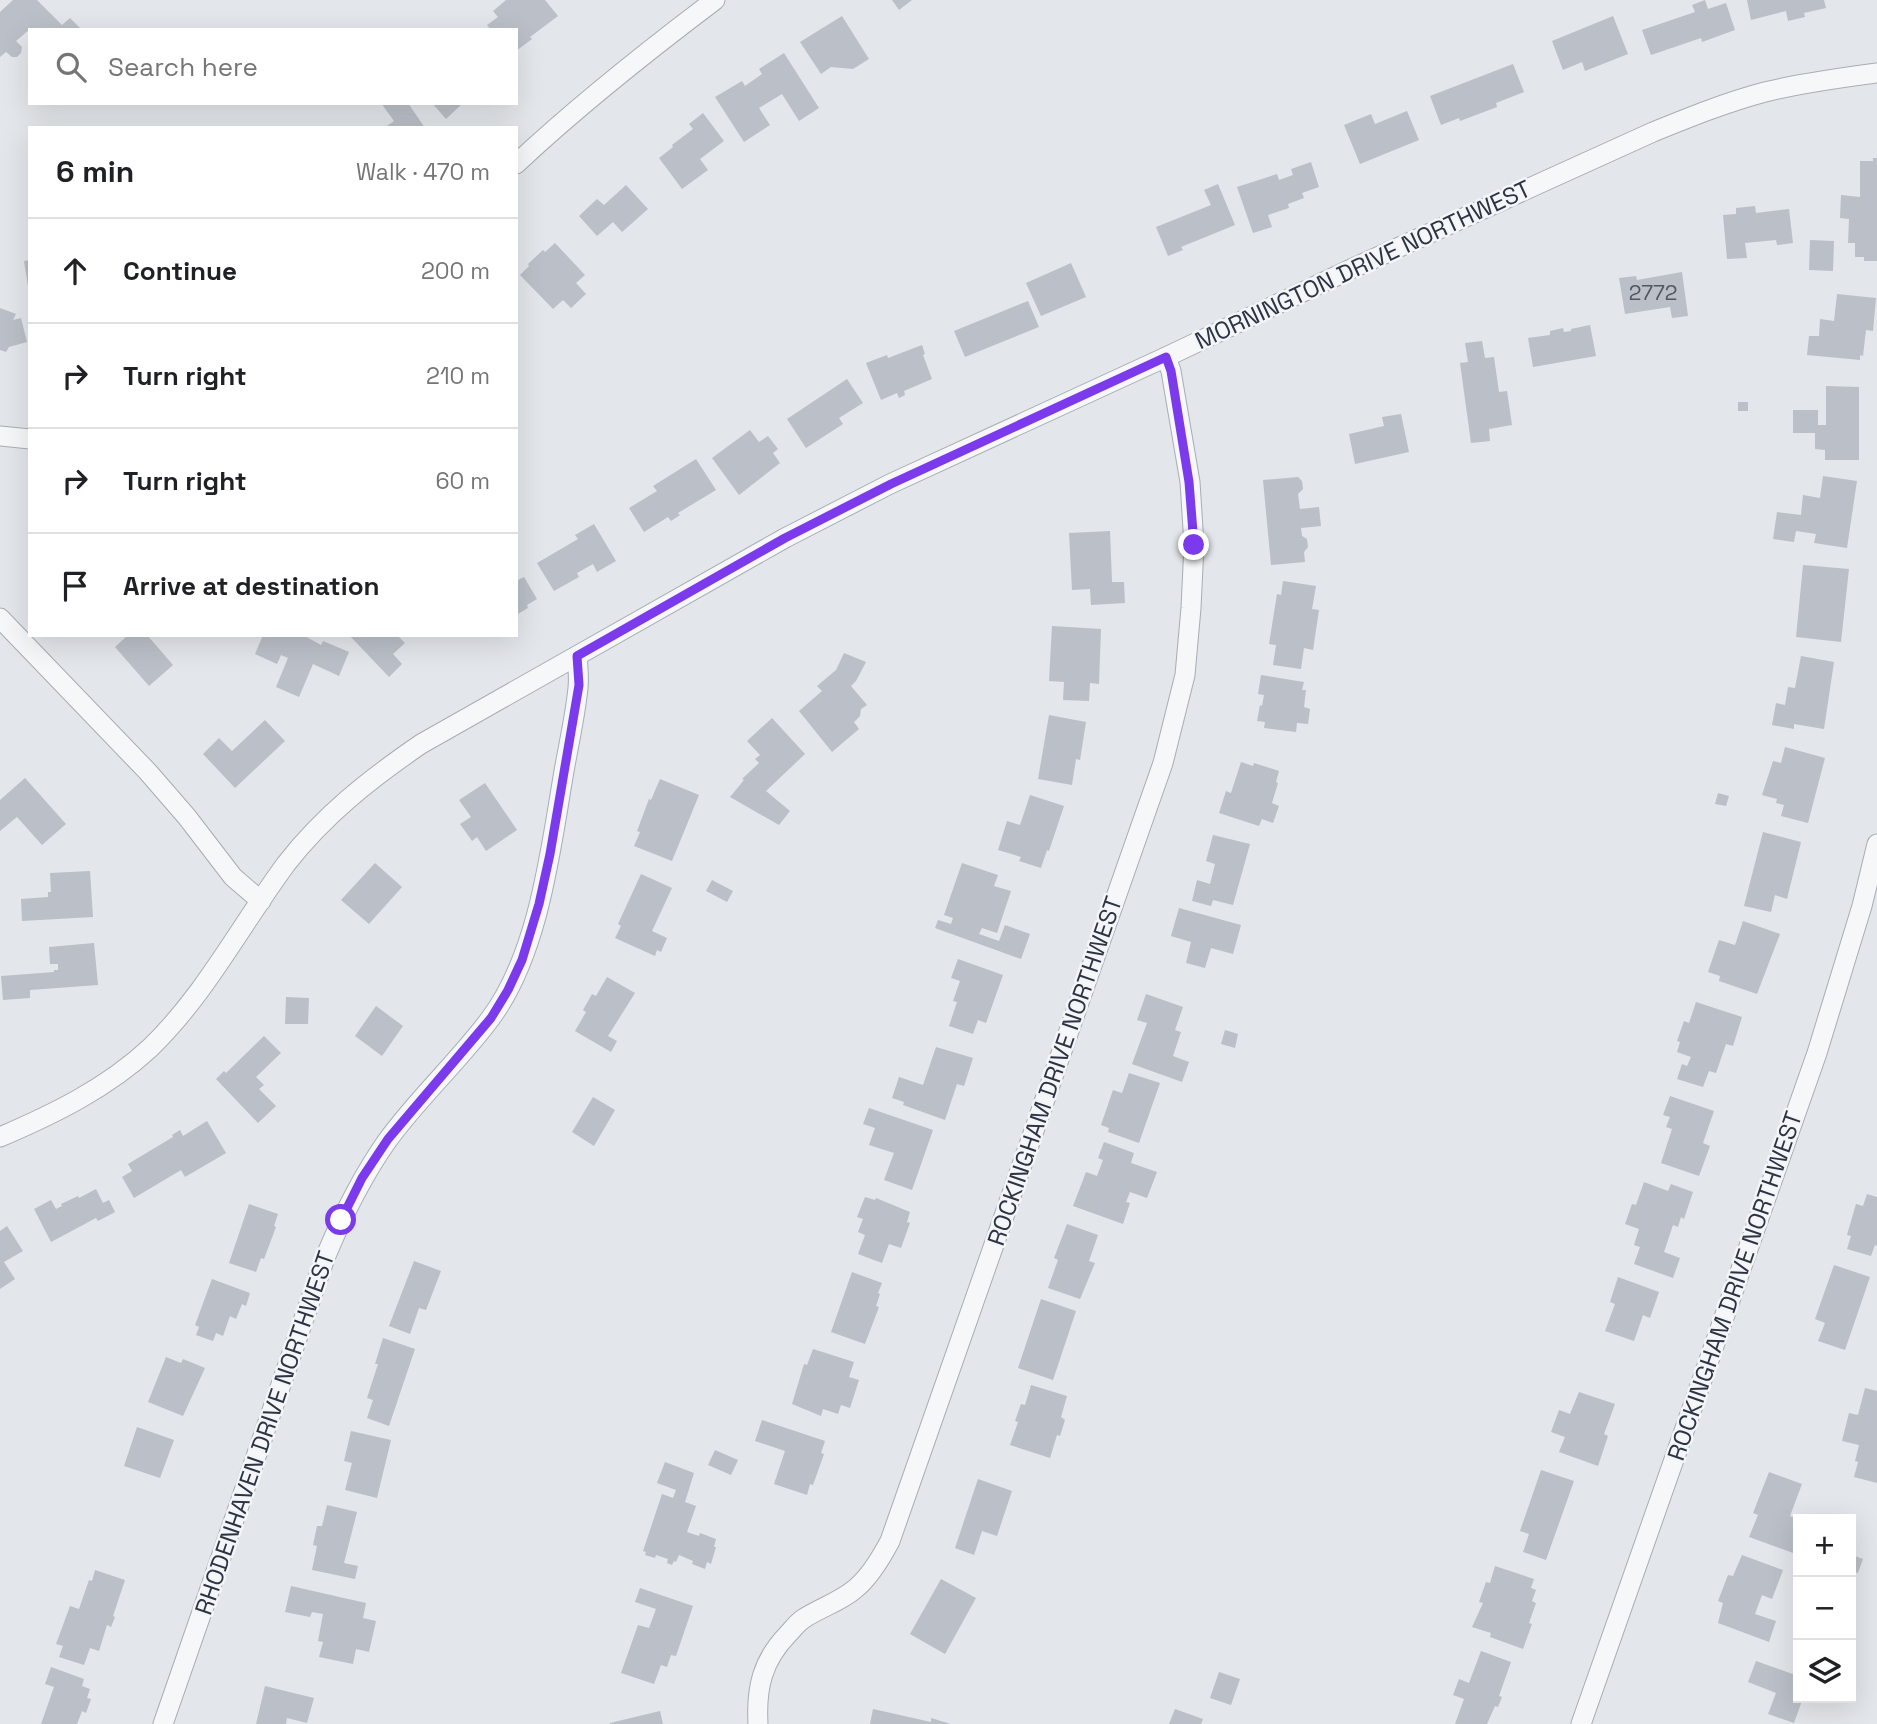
<!DOCTYPE html>
<meta charset="utf-8">
<style>
:root{--surface:#fff;--page:#f6f6f6;--text:#202124;--muted:#757577;--line:#e0e0e0}
body{margin:0;font-family:"Space Grotesk",sans-serif;background:var(--page);color:var(--text)}
.controls{position:absolute;right:21px;bottom:21px;display:grid;overflow:hidden;border-radius:0px;box-shadow:0 7px 28px #0002}
.controls button{width:63px;height:63px;display:grid;place-items:center;padding:0;border:0;border-bottom:2px solid var(--line);background:var(--surface);color:var(--text);font:35px sans-serif}
.stop{position:absolute;width:21px;height:21px;margin:-16px;border:5px solid #7c3aed;border-radius:50%;background:#fff}
.stop.end{background:#7c3aed;border-color:#fff;box-shadow:0 2px 7px #0008}
.list{margin:0;padding:0;list-style:none}
h2{display:flex;justify-content:space-between;align-items:center;height:91px;margin:0;padding:0 28px;font-size:30px}
h2 small{font-size:23px;font-weight:400;color:var(--muted)}
.list li{display:grid;grid-template-columns:46px 1fr auto;gap:21px;align-items:center;box-sizing:border-box;height:105px;padding:0 28px;border-top:2px solid var(--line)}
.list b{display:block;font-size:26px;white-space:nowrap}
.list em{font-size:23px;font-style:normal;color:var(--muted)}
.icon{flex:none;width:38px;height:38px;fill:none;stroke:currentColor;stroke-width:2;stroke-linecap:round;stroke-linejoin:round}
.map{position:relative;flex:none;width:1877px;height:1724px;overflow:hidden}
.search{position:absolute;background:var(--surface);box-shadow:0 7px 28px #0002;left:28px;top:28px;width:490px;height:77px;display:flex;align-items:center;gap:18px;box-sizing:border-box;padding:0 24px;border-radius:0px;color:var(--muted);font-size:26px}
.panel{position:absolute;background:var(--surface);box-shadow:0 7px 28px #0002;left:28px;top:126px;width:490px;height:511px;border-radius:0px}
.map>svg:first-child{display:block}
</style>
<div class="map">
<svg width="1877" height="1724" viewBox="0 0 1877 1724">
<rect width="100%" height="100%" fill="#e3e6ea"/>
<g fill="#bbbfc7">
<polygon points="13,0 37,0 62,25 70,18 82,30 30,29 16,41 22,47 21,53 17,57 12,57 6,52 0,57 0,12"/>
<polygon points="506,0 545,0 558,16 530,37 532,39 516,51 516,30 491,30 487,25 498,17 493,11"/>
<polygon points="892,0 912,0 899,10"/>
<polygon points="1705,0 1708,9 1726,3 1735,30 1702,42 1701,38 1651,55 1642,30 1695,12 1692,5"/>
<polygon points="1747,0 1824,0 1826,8 1804,13 1805,17 1788,21 1786,11 1751,20"/>
<polygon points="842,16 869,59 853,69 831,67 821,74 800,42"/>
<polygon points="1613,16 1628,54 1585,71 1582,62 1563,70 1552,41"/>
<polygon points="784,53 819,108 799,121 782,94 759,108 770,125 744,142 715,97 742,81 745,86 762,74 759,69"/>
<polygon points="1513,64 1524,92 1496,103 1497,107 1460,121 1459,118 1441,125 1430,96"/>
<polygon points="381,103 408,103 425,128 384,128 394,121"/>
<polygon points="432,103 463,103 446,119"/>
<polygon points="1407,111 1419,140 1360,164 1344,125 1371,114 1375,124"/>
<polygon points="703,113 724,141 700,159 708,170 682,189 659,158 673,147 672,145 693,129 689,124"/>
<polygon points="1873,158 1877,158 1877,261 1864,261 1864,257 1855,257 1855,243 1848,243 1849,219 1840,218 1841,195 1860,197 1860,161 1873,161"/>
<polygon points="1311,162 1319,187 1302,193 1304,198 1288,204 1289,208 1268,215 1272,227 1253,233 1237,187 1277,174 1279,180 1293,175 1291,169"/>
<polygon points="1218,184 1235,225 1181,247 1183,250 1168,256 1156,227 1211,205 1204,190"/>
<polygon points="626,185 648,209 622,232 613,222 597,236 579,216 597,199 604,205"/>
<polygon points="1755,206 1756,213 1789,209 1793,243 1777,245 1776,240 1745,243 1747,258 1727,259 1723,215 1736,214 1736,208"/>
<polygon points="1810,240 1834,241 1833,271 1809,270"/>
<polygon points="555,243 585,275 576,283 586,294 571,308 563,300 553,309 520,275 529,266 528,264 543,250 545,252"/>
<polygon points="30,260 30,286 28,286 24,261"/>
<polygon points="1071,263 1086,297 1041,316 1026,283"/>
<polygon points="1682,272 1688,316 1672,318 1670,307 1625,314 1619,278 1636,276 1637,280"/>
<polygon points="1837,294 1876,298 1873,331 1866,330 1863,356 1860,355 1860,360 1807,355 1809,336 1819,336 1820,319 1834,321"/>
<polygon points="1028,301 1039,327 965,357 954,331"/>
<polygon points="0,308 16,314 13,320 21,318 27,342 9,347 6,352 0,350"/>
<polygon points="1590,325 1596,356 1533,367 1528,338 1550,335 1550,331 1563,328 1564,332 1571,331 1571,329"/>
<polygon points="1482,341 1485,358 1494,357 1499,392 1507,391 1512,425 1489,429 1490,441 1471,443 1460,363 1468,362 1465,343"/>
<polygon points="922,345 925,354 923,355 932,379 904,391 905,395 899,398 897,393 881,400 866,363 887,355 888,358"/>
<polygon points="847,379 863,403 839,418 843,424 806,448 787,419"/>
<polygon points="1826,386 1859,387 1859,460 1825,460 1825,450 1815,449 1815,433 1793,433 1793,410 1818,410 1818,425 1826,425"/>
<rect x="1738" y="402" width="10" height="9"/>
<polygon points="1401,414 1409,452 1355,464 1349,434 1384,426 1382,417"/>
<polygon points="750,430 759,442 768,436 778,449 773,453 780,463 739,495 712,458"/>
<polygon points="696,459 716,490 678,513 680,515 671,521 668,517 644,532 629,508 657,491 653,486"/>
<polygon points="1823,476 1857,481 1847,548 1814,543 1816,534 1796,531 1794,542 1773,539 1777,512 1801,515 1803,495 1820,498"/>
<polygon points="1298,477 1302,481 1303,489 1298,494 1300,509 1319,507 1321,526 1301,528 1302,536 1307,539 1308,547 1304,552 1305,562 1271,565 1263,480"/>
<polygon points="594,524 616,561 597,572 593,564 577,573 579,577 554,591 537,563 578,539 575,535"/>
<polygon points="1110,531 1112,582 1124,582 1125,603 1091,605 1090,589 1072,590 1069,533"/>
<polygon points="1803,565 1849,569 1841,642 1796,637"/>
<polygon points="524,577 537,599 527,605 528,608 516,615 516,581"/>
<polygon points="1283,581 1316,586 1312,609 1319,610 1313,650 1304,648 1301,669 1273,665 1276,645 1269,644 1277,594 1281,595"/>
<polygon points="1052,626 1101,629 1099,684 1090,683 1089,701 1063,700 1064,682 1049,681"/>
<polygon points="128,635 147,635 173,665 149,686 115,647"/>
<polygon points="263,635 303,635 321,645 323,641 349,652 339,676 313,664 299,697 276,687 288,658 281,655 277,664 255,654"/>
<polygon points="349,635 397,635 405,643 393,654 402,664 389,677"/>
<polygon points="844,653 866,662 856,681 851,686 867,705 861,709 860,716 854,722 859,729 832,752 799,711 822,691 817,686 836,670"/>
<polygon points="1801,656 1834,662 1824,729 1794,724 1794,729 1772,725 1776,703 1785,705 1788,687 1795,688"/>
<polygon points="1261,675 1304,682 1302,690 1306,690 1304,707 1310,709 1308,724 1297,723 1296,732 1264,728 1265,722 1257,721 1260,705 1262,706 1264,695 1258,694"/>
<polygon points="1049,715 1086,722 1080,760 1076,759 1072,785 1038,779"/>
<polygon points="772,718 805,754 766,791 790,811 779,825 730,797 744,780 742,779 759,763 755,759 760,755 747,741"/>
<polygon points="265,720 285,741 235,788 203,754 219,738 232,751"/>
<polygon points="1785,747 1825,758 1808,823 1781,816 1784,805 1776,803 1777,799 1762,795 1773,761 1781,763"/>
<polygon points="1241,762 1253,766 1254,763 1279,771 1276,782 1278,783 1272,803 1279,806 1273,823 1262,819 1259,826 1219,813 1226,791 1231,793"/>
<polygon points="25,778 66,824 42,845 17,817 0,831 0,800"/>
<polygon points="660,779 699,795 672,861 634,846 640,832 637,831 649,799 651,800"/>
<polygon points="485,783 517,830 486,851 477,837 472,841 460,824 471,817 459,800"/>
<polygon points="1718,793 1729,796 1726,806 1715,804"/>
<polygon points="1030,795 1064,806 1049,851 1047,850 1041,868 1019,861 1021,857 998,850 1007,821 1020,825"/>
<polygon points="1763,832 1801,842 1787,899 1775,895 1771,912 1744,906"/>
<polygon points="1213,835 1250,844 1233,905 1213,900 1211,906 1192,901 1197,880 1210,884 1215,864 1206,861"/>
<polygon points="375,863 402,887 369,924 341,900"/>
<polygon points="962,863 998,875 994,886 1011,891 997,933 982,928 979,934 999,941 1005,925 1030,934 1021,959 935,928 938,920 951,924 953,918 944,915"/>
<polygon points="90,871 93,917 22,921 21,899 48,897 48,892 51,892 50,873"/>
<polygon points="641,874 672,888 652,931 667,938 661,952 657,950 655,956 615,938 621,926 618,924"/>
<polygon points="712,880 733,891 727,902 706,891"/>
<polygon points="1179,908 1241,925 1233,954 1211,948 1205,968 1186,963 1191,942 1171,936"/>
<polygon points="1743,921 1780,934 1757,994 1719,981 1720,976 1708,972 1719,940 1735,945"/>
<polygon points="94,943 98,985 30,990 30,998 3,1000 1,976 54,972 54,970 58,970 58,964 50,964 49,947"/>
<polygon points="958,959 1003,975 986,1023 978,1020 973,1034 949,1026 957,1002 953,1001 960,981 951,978"/>
<polygon points="607,977 635,993 608,1036 617,1041 611,1052 575,1031 586,1012 583,1010 592,994 596,996"/>
<polygon points="1146,994 1183,1007 1175,1030 1181,1032 1173,1056 1189,1062 1182,1082 1132,1064 1147,1023 1137,1020"/>
<polygon points="286,997 309,998 308,1024 285,1024"/>
<polygon points="1696,1002 1742,1017 1733,1046 1726,1044 1716,1073 1709,1071 1703,1087 1677,1079 1682,1064 1687,1066 1691,1057 1677,1052 1680,1042 1677,1041 1684,1021 1689,1023"/>
<polygon points="376,1006 403,1026 382,1056 355,1036"/>
<polygon points="1225,1030 1238,1034 1235,1048 1221,1044"/>
<polygon points="264,1036 281,1053 256,1077 264,1085 259,1089 276,1106 258,1123 216,1079 224,1071 226,1073"/>
<polygon points="936,1047 973,1058 964,1086 957,1084 945,1120 903,1105 904,1102 892,1098 899,1077 923,1085"/>
<polygon points="1129,1073 1160,1083 1139,1143 1108,1132 1109,1128 1101,1125 1113,1090 1122,1093"/>
<polygon points="1670,1096 1714,1111 1703,1143 1710,1146 1699,1176 1661,1163 1672,1129 1666,1127 1670,1117 1663,1115"/>
<polygon points="593,1097 615,1110 594,1146 572,1132"/>
<polygon points="869,1108 933,1130 912,1190 884,1180 894,1153 869,1145 875,1128 863,1124"/>
<polygon points="207,1121 226,1153 185,1177 181,1170 134,1198 122,1177 132,1171 128,1164 173,1137 172,1135 180,1130 183,1136"/>
<polygon points="1104,1142 1134,1153 1131,1163 1157,1172 1147,1198 1130,1192 1126,1202 1130,1203 1123,1224 1073,1206 1086,1172 1097,1176 1103,1160 1098,1158"/>
<polygon points="1644,1182 1668,1191 1671,1184 1693,1192 1684,1219 1681,1217 1678,1227 1673,1225 1664,1252 1680,1258 1673,1278 1634,1264 1640,1247 1634,1245 1639,1229 1625,1224 1632,1204 1636,1205"/>
<polygon points="96,1189 103,1203 109,1200 115,1212 98,1221 96,1218 51,1242 34,1209 51,1200 56,1209 62,1206 61,1204 78,1196 79,1198"/>
<polygon points="1867,1194 1877,1197 1877,1246 1875,1245 1871,1256 1847,1249 1851,1236 1847,1235 1856,1204 1863,1206"/>
<polygon points="865,1197 875,1200 876,1198 910,1212 907,1222 910,1223 901,1248 889,1244 882,1263 858,1254 865,1235 858,1232 863,1219 857,1217"/>
<polygon points="249,1204 278,1214 274,1226 276,1227 264,1259 261,1258 256,1272 229,1263"/>
<polygon points="1067,1224 1098,1235 1089,1261 1095,1263 1080,1299 1048,1288 1058,1260 1054,1258"/>
<polygon points="7,1226 23,1251 4,1262 15,1279 0,1289 0,1231"/>
<polygon points="414,1261 441,1271 426,1310 419,1308 410,1334 389,1326"/>
<polygon points="1834,1265 1870,1277 1845,1350 1818,1341 1825,1323 1815,1319"/>
<polygon points="852,1272 882,1283 878,1293 880,1294 876,1306 879,1307 865,1344 831,1332"/>
<polygon points="1618,1277 1659,1292 1650,1318 1643,1315 1634,1341 1605,1331 1615,1304 1610,1302"/>
<polygon points="212,1279 250,1293 246,1306 242,1304 236,1319 230,1316 223,1336 216,1333 213,1341 196,1335 199,1327 195,1325"/>
<polygon points="1041,1299 1076,1311 1053,1380 1018,1368"/>
<polygon points="383,1338 415,1349 389,1426 367,1418 373,1400 367,1398 378,1364 375,1364"/>
<polygon points="813,1349 854,1362 849,1377 859,1380 850,1408 841,1405 838,1414 823,1409 821,1416 792,1404 804,1364 807,1365"/>
<polygon points="166,1357 181,1363 183,1359 205,1368 183,1416 148,1402"/>
<polygon points="1031,1385 1067,1396 1061,1417 1065,1420 1060,1436 1057,1435 1050,1458 1010,1445 1018,1422 1015,1421 1021,1404 1025,1405"/>
<polygon points="1865,1388 1877,1391 1877,1483 1854,1477 1858,1462 1855,1461 1859,1445 1842,1441 1849,1413 1858,1415"/>
<polygon points="1579,1392 1615,1404 1604,1434 1608,1436 1598,1466 1559,1452 1565,1437 1551,1432 1559,1410 1570,1414"/>
<polygon points="762,1420 825,1441 821,1453 824,1454 813,1485 810,1484 807,1495 774,1484 785,1451 755,1441"/>
<polygon points="137,1427 174,1440 160,1478 124,1466"/>
<polygon points="351,1431 391,1440 377,1498 345,1490 352,1463 344,1461"/>
<polygon points="715,1450 738,1460 731,1475 708,1465"/>
<polygon points="665,1462 694,1473 685,1502 696,1506 687,1532 699,1536 700,1533 716,1539 714,1547 716,1547 711,1564 707,1562 705,1569 692,1564 693,1561 679,1555 676,1562 674,1561 672,1565 667,1563 668,1559 656,1555 655,1558 645,1555 646,1552 643,1551 662,1494 673,1498 676,1490 657,1483"/>
<polygon points="1541,1470 1574,1481 1546,1560 1523,1552 1529,1534 1520,1531"/>
<polygon points="1769,1472 1802,1484 1790,1516 1798,1519 1793,1533 1798,1534 1798,1547 1796,1554 1749,1537 1758,1515 1753,1513"/>
<polygon points="978,1479 1012,1491 997,1536 982,1531 974,1555 955,1548"/>
<polygon points="327,1505 357,1512 344,1563 358,1566 355,1579 312,1570 317,1546 313,1545 317,1526 322,1526"/>
<polygon points="1742,1555 1783,1570 1772,1599 1762,1595 1755,1614 1776,1621 1769,1642 1718,1623 1723,1603 1718,1601 1728,1575 1733,1576"/>
<polygon points="1852,1555 1863,1559 1858,1573 1851,1571"/>
<polygon points="1495,1566 1534,1579 1531,1588 1536,1590 1532,1601 1536,1603 1529,1623 1532,1624 1523,1649 1490,1637 1491,1633 1472,1627 1483,1603 1479,1602 1486,1582 1490,1583"/>
<polygon points="95,1570 125,1580 113,1616 115,1617 111,1627 107,1625 99,1651 90,1648 84,1665 59,1657 63,1646 56,1644 70,1606 79,1609 89,1580 92,1581"/>
<polygon points="941,1579 976,1598 945,1654 910,1634"/>
<polygon points="291,1586 366,1603 363,1618 376,1621 369,1652 356,1649 353,1664 319,1657 323,1642 318,1641 323,1614 312,1612 310,1617 285,1612"/>
<polygon points="640,1588 693,1606 676,1656 671,1655 667,1667 661,1665 654,1684 621,1673 638,1625 649,1628 656,1609 635,1602"/>
<polygon points="1481,1651 1511,1662 1499,1696 1502,1697 1498,1707 1495,1706 1487,1724 1455,1724 1464,1699 1453,1695 1459,1679 1469,1683"/>
<polygon points="1756,1661 1798,1676 1798,1698 1803,1698 1794,1723 1768,1714 1776,1693 1748,1682"/>
<polygon points="51,1667 84,1679 82,1686 90,1689 87,1698 91,1699 86,1713 82,1711 77,1724 41,1724 54,1687 45,1684"/>
<polygon points="1219,1672 1240,1679 1231,1705 1210,1698"/>
<polygon points="265,1686 314,1698 307,1723 287,1718 286,1724 256,1724"/>
<polygon points="873,1709 931,1722 931,1718 951,1724 870,1724"/>
<polygon points="1175,1709 1203,1719 1201,1724 1169,1724"/>
<polygon points="660,1711 663,1724 610,1724 610,1723"/>
</g>
<g fill="none" stroke-linecap="round" stroke-linejoin="round">
<g stroke="#a8adb4" stroke-width="21">
<g id="street">
<path d="M516 164C579 105 646 52 715 0"/>
<polyline points="0,436 30,439"/>
<polyline points="0,618 148,772 187,817 233,877 261,901"/>
<path d="M0 1137C54 1114 107 1088 150 1048 205 995 241 925 286 864 324 815 370 779 421 744L785 538 890 484 1166 357 1351 269 1653 132C1690 117 1727 102 1765 92 1802 83 1839 78 1877 73"/>
<path d="M163 1724 325 1258C342 1217 361 1178 387 1141 418 1098 458 1062 490 1019 538 955 550 854 563 777 568 747 575 718 578 688 579 678 578 666 577 656"/>
<path d="M758 1724C756 1688 762 1661 788 1634 793 1629 797 1623 803 1619 819 1608 840 1602 855 1589 870 1577 881 1558 890 1541L1163 763 1185 675 1191 608 1194 545 1190 482 1171 371 1166 357"/>
<polyline points="1581,1724 1817,1053 1862,906 1877,844"/>
</g>
</g>
<use href="#street" stroke="#f6f7f9" stroke-width="19"/>
</g>
<g fill="none" stroke-linecap="round" stroke-linejoin="round">
<polyline stroke="#7c3aed" stroke-width="9" points="341,1220 362,1178 388,1139 491,1018 508,990 522,960 539,904 550,854 579,685 577,656 785,538 891,484 1166,357 1171,371 1189,482 1194,545"/>
</g>
<g text-anchor="middle" stroke-width="5" stroke-linejoin="round" paint-order="stroke">
<g font-size="21" fill="#505663">
<text x="1653" y="300">2772</text>
</g>
<g font-size="24" fill="#2c3342" stroke="#f3f5f8">
<text transform="translate(1363 265) rotate(-25)" y="8">MORNINGTON DRIVE NORTHWEST</text>
<text transform="translate(1055 1071) rotate(-71)" y="8">ROCKINGHAM DRIVE NORTHWEST</text>
<text transform="translate(1735 1286) rotate(-71)" y="8">ROCKINGHAM DRIVE NORTHWEST</text>
<text transform="translate(265 1433) rotate(-71)" y="8">RHODENHAVEN DRIVE NORTHWEST</text>
</g>
</g>
</svg>
<div class="controls">
<button>+</button>
<button>−</button>
<button><svg class="icon" aria-label="layers" viewBox="0 0 24 24"><path d="M12 4l9 5-9 5-9-5zM3 14l9 5 9-5"/></svg></button>
</div>
<div class="stop" style="left:341px;top:1220px"></div>
<div class="stop end" style="left:1194px;top:545px"></div>
<div class="search"><svg class="icon" aria-label="search" viewBox="0 0 24 24"><circle cx="10" cy="10" r="6"/><path d="M15 15l6 6"/></svg>Search here</div>
<section class="panel">
<h2>6 min<small>Walk · 470 m</small></h2>
<ul class="list">
<li><svg class="icon" aria-label="ahead" viewBox="0 0 24 24"><path d="M12 20V5M6 11l6-6 6 6"/></svg><div><b>Continue</b></div><em>200 m</em></li>
<li><svg class="icon" aria-label="right" viewBox="0 0 24 24"><path d="M7 20v-9h11M14 6l5 5-5 5"/></svg><div><b>Turn right</b></div><em>210 m</em></li>
<li><svg class="icon" aria-label="right" viewBox="0 0 24 24"><path d="M7 20v-9h11M14 6l5 5-5 5"/></svg><div><b>Turn right</b></div><em>60 m</em></li>
<li><svg class="icon" aria-label="arrive" viewBox="0 0 24 24"><path d="M6 21V4h12l-3 4 3 4H6"/></svg><div><b>Arrive at destination</b></div></li>
</ul>
</section>
</div>
